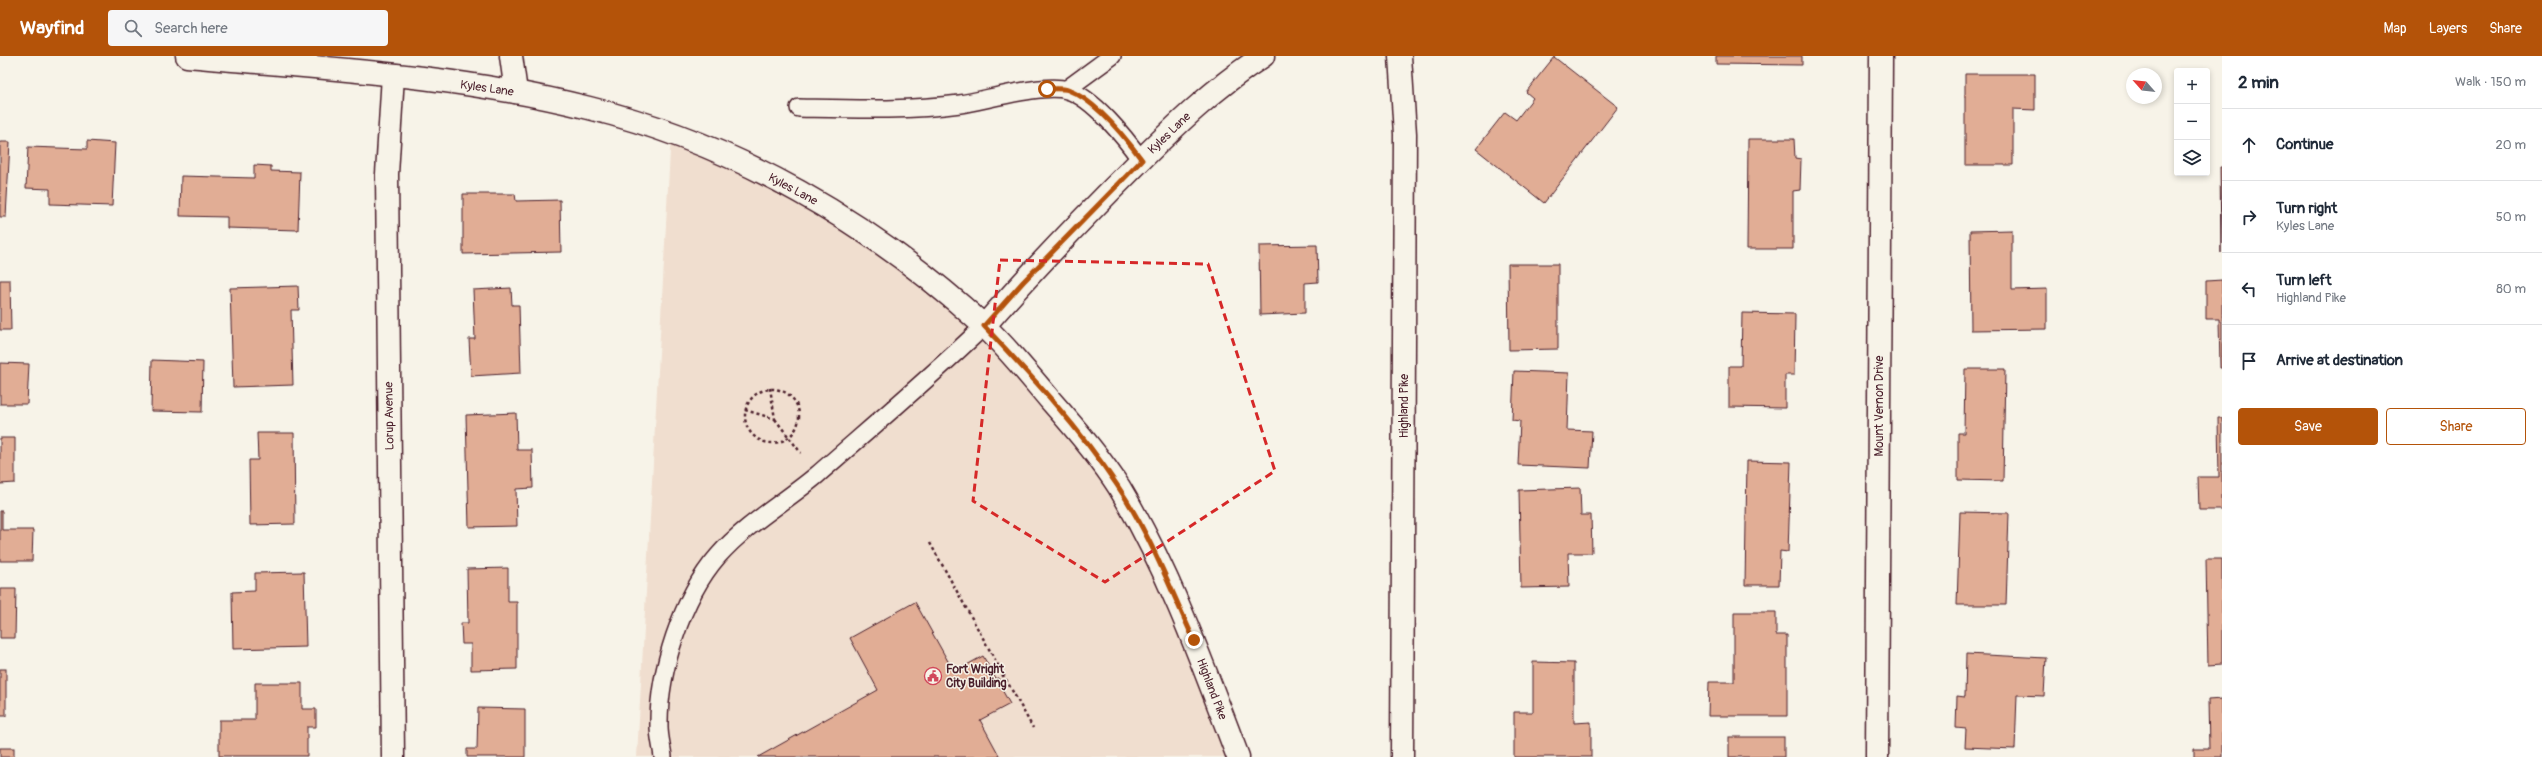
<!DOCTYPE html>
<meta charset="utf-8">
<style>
:root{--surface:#fff;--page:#f6f6f7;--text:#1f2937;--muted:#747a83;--line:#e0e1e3;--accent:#b45309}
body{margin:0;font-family:Pangolin,sans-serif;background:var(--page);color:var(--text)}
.controls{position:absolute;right:12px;top:12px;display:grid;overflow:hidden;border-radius:4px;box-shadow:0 2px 6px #0003}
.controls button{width:36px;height:36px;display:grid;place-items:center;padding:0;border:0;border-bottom:1px solid var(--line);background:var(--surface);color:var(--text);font:20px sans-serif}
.compass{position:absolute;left:2126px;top:12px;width:36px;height:36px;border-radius:50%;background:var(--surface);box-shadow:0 2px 6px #0003;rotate:297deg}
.stop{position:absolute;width:12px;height:12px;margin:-9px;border:3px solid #b45309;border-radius:50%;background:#fff}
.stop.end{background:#b45309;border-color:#fff;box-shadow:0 1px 4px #0008}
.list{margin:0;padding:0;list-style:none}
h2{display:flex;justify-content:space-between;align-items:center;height:52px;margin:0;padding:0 16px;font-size:17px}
h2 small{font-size:13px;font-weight:400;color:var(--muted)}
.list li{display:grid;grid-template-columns:26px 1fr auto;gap:12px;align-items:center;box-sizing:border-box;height:72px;padding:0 16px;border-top:1px solid var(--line)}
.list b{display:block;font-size:15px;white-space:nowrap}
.list p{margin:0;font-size:13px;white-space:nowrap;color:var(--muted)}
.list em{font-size:13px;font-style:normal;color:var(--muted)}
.actions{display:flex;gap:8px;padding:12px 16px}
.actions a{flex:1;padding:9px 0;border:1px solid var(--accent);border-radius:4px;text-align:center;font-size:14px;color:var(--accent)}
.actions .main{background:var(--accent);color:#fff}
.icon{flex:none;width:22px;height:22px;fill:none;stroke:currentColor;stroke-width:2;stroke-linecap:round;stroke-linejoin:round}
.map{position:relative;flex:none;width:2222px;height:701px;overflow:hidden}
header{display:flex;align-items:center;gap:24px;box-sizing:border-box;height:56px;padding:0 20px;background:var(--accent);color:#fff}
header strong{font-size:19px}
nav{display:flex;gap:22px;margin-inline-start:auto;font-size:14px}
.search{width:280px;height:36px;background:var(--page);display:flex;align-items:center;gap:10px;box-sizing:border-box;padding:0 14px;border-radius:4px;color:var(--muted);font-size:15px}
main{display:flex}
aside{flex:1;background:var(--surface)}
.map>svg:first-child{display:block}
</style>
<header>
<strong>Wayfind</strong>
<div class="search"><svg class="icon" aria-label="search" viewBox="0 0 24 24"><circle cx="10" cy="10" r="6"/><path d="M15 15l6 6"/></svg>Search here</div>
<nav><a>Map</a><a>Layers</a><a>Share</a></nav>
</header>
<main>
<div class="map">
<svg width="2222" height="701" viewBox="0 0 2222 701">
<rect width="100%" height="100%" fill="#f7f3e8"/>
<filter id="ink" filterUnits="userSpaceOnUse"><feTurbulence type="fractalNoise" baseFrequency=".025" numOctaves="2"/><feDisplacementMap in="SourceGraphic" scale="8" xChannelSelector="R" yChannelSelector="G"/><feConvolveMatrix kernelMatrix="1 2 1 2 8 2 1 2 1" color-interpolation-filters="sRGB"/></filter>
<g filter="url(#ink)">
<polygon fill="#f0decf" points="671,77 748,110 935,228 1118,430 1238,701 637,701"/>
<g fill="#e1ad95" stroke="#4a1f2b">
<polygon points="1716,0 1802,0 1802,9 1716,8"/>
<polygon points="1554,1 1618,51 1544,147 1476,93 1505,56 1516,64 1533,42 1526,36"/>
<polygon points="1965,18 2035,18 2035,54 2013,53 2013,109 1965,109"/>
<polygon points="1748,83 1794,83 1795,102 1801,103 1800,134 1793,135 1793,193 1747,193"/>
<polygon points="87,85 115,87 112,150 50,148 50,133 26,132 28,91 87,93"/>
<polygon points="0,86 10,86 6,161 0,161"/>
<polygon points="254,109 271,110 271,115 300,116 298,174 227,172 227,161 180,160 181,120 254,122"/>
<polygon points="2220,111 2222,111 2221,197"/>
<polygon points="463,138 515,138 516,145 560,144 561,196 463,198"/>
<polygon points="2012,174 2012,234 2047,233 2047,273 1971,274 1970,175"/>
<polygon points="1317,189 1318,226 1305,227 1305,257 1260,259 1259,190"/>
<polygon points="1508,208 1558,208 1558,293 1509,294"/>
<polygon points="0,224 10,224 11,274 0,274"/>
<polygon points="2222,224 2222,312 2220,312 2219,263 2206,263 2206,225"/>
<polygon points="298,230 299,254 291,254 293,329 233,331 230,232"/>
<polygon points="511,232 512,249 519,249 521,317 471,320 469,283 475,283 473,234"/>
<polygon points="1742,257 1795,258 1794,319 1785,319 1785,352 1729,351 1729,310 1741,310"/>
<polygon points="152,304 203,306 202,356 151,355"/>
<polygon points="0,307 29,308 27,348 0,348"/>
<polygon points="1965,313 2005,313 2003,425 1958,424 1958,377 1964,377"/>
<polygon points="1514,315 1569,317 1567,374 1592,375 1590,412 1518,409 1520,365 1512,364"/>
<polygon points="516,357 517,394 532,394 533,432 516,433 517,470 469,471 466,359"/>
<polygon points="2218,362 2222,362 2222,454 2199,454 2198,421 2219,421"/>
<polygon points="257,377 294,377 295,468 250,469 249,404 258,404"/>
<polygon points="0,382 15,382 15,427 0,428"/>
<polygon points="1747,405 1791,406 1788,496 1780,495 1779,529 1745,529"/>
<polygon points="1580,432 1581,459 1591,459 1592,497 1568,497 1569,531 1521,532 1519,434"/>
<polygon points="0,455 2,455 2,474 33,474 32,505 0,505"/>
<polygon points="1960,456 2009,457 2006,549 1957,549"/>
<polygon points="2206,503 2222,503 2222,609 2208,610"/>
<polygon points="508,512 508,546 517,546 517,613 471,614 471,588 462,588 461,567 468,567 467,513"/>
<polygon points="304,516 306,591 233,593 232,536 255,535 255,517"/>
<polygon points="0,533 16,533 15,582 0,582"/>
<polygon points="915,546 954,616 983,600 1010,648 980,664 1000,701 758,701 878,634 850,582"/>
<polygon points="1734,556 1776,556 1776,579 1787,579 1787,660 1708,660 1709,626 1734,626"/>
<polygon points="1966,598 2046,602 2044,640 2017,639 2015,693 1965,691 1966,673 1956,672 1957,640 1965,641"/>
<polygon points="1533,606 1574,607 1574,667 1591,666 1591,701 1514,701 1514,656 1533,656"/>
<rect x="0" y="613" width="6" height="47"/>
<polygon points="255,627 302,627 302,653 316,653 316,671 307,671 307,700 219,700 219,664 255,664"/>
<polygon points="2222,643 2222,701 2194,701 2194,693 2209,693 2208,644"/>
<polygon points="478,652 525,653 525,701 467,701 467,693 477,693"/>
<rect x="1729" y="681" width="55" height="20"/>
<rect x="0" y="692" width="14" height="9"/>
</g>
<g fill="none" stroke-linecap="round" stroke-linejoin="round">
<g stroke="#4a1f2b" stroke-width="20">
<g id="service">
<polyline points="1067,33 1112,0"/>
<path d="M799 52C852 53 907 55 960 48 986 44 1044 27 1067 34 1093 41 1126 83 1141 104"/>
<path d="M663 701C662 691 659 681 659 671 658 616 682 541 718 500 746 468 785 446 817 419 873 370 930 322 984 270"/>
</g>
</g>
<g stroke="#4a1f2b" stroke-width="25">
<g id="minor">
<polyline points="511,0 516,36"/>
<polyline points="1400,0 1405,78 1402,701"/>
<polyline points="393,701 387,118 393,19"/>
<polyline points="1877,701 1881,0"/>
</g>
</g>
<g stroke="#4a1f2b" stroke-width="25">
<g id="secondary">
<path d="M187 0C321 12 458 19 589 52 736 88 871 167 982 268 1007 291 1029 319 1051 345 1075 372 1099 400 1119 431 1170 516 1203 609 1238 701"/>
<path d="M984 270C1032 215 1083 162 1134 111 1175 70 1215 31 1263 0"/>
</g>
</g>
<g stroke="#4a1f2b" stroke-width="2.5" stroke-dasharray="3 3" stroke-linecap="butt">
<circle cx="772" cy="360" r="27"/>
<polyline points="745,354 775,363 770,332"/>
<polyline points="775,363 801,397"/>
<polyline points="930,487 1033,672"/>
<polyline points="997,624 1004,619"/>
</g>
<use href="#service" stroke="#f7f3e8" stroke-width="17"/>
<use href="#minor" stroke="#f7f3e8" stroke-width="22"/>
<use href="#secondary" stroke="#f7f3e8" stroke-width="22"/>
</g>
</g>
<g fill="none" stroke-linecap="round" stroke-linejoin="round" filter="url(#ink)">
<path stroke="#b45309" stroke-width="5" d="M1047 33C1053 33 1062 32 1068 34 1095 44 1125 81 1142 104L1023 226 984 270C1031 320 1079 371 1117 429 1149 476 1170 532 1194 584"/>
</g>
<path fill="none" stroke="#d62828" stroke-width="3" stroke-dasharray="8 5" stroke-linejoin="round" d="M1000 204 1208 208 1275 415 1105 526 973 445Z"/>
<defs>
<g id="civic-ring" transform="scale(0.9)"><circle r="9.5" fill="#f7f3e8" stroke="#d1495b" stroke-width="1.5"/><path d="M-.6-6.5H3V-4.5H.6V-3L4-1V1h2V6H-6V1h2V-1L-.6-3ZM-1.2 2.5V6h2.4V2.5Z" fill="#d1495b"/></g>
</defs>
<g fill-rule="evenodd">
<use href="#civic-ring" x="933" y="620"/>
</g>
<g text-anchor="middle" stroke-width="3" stroke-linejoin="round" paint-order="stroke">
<g font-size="12" fill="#4a1f2b" stroke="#f7f3e8">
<text transform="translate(487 32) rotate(8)" y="4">Kyles Lane</text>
<text transform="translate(1169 77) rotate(-44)" y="4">Kyles Lane</text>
<text transform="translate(793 133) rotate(28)" y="4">Kyles Lane</text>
<text transform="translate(1404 350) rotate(-90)" y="4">Highland Pike</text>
<text transform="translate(1879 350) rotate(-90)" y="4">Mount Vernon Drive</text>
<text transform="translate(389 360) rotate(-91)" y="4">Lorup Avenue</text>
<text transform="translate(1212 633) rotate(69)" y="4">Highland Pike</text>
</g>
<g font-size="12" font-weight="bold" fill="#4a1f2b" stroke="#f7f3e8" text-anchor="start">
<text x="946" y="617">Fort Wright<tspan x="946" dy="14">City Building</tspan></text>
</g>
</g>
</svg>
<div class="controls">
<button>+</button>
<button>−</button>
<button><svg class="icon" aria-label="layers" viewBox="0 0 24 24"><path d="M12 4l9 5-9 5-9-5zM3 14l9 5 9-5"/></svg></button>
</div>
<svg class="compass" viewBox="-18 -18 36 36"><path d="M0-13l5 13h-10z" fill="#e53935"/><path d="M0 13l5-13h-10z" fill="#747a83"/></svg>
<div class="stop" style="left:1047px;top:33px"></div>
<div class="stop end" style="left:1194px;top:584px"></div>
</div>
<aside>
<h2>2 min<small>Walk · 150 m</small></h2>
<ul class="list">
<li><svg class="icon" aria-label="ahead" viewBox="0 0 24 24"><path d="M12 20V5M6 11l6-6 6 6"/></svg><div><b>Continue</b></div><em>20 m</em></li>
<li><svg class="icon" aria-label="right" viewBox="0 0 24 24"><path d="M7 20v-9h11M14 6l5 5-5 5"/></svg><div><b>Turn right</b><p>Kyles Lane</p></div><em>50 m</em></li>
<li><svg class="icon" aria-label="left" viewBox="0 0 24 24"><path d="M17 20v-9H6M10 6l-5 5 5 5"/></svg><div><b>Turn left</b><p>Highland Pike</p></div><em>80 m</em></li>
<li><svg class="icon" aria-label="arrive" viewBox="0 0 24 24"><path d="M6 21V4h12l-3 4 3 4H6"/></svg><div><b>Arrive at destination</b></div></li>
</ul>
<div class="actions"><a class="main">Save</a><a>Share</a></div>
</aside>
</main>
